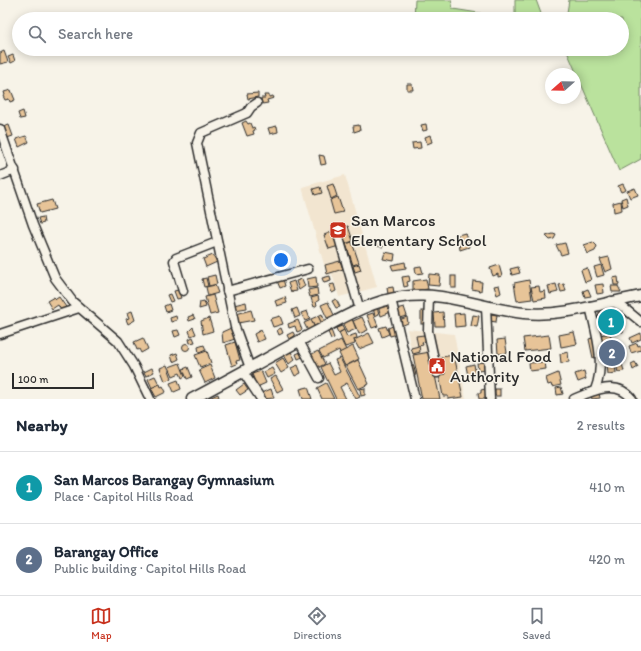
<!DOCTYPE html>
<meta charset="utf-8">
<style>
:root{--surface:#fff;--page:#f6f6f7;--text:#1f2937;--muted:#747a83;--line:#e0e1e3;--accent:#c8321e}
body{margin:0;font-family:Itim,sans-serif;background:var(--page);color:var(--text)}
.compass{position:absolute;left:545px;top:68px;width:36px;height:36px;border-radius:50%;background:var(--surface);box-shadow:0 2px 10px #0003;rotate:250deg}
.scale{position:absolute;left:12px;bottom:10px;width:82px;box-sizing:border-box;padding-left:4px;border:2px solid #2b2b2b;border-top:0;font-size:11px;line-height:14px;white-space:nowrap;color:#2b2b2b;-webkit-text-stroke:3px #f7f3e8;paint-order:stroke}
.you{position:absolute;left:281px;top:260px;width:14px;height:14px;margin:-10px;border:3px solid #fff;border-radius:50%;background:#1a73e8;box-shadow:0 0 0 6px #1a73e833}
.badge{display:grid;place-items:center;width:26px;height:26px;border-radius:50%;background:var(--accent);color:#fff;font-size:13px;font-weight:700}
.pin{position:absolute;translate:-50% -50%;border:2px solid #fff;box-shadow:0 1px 4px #0006}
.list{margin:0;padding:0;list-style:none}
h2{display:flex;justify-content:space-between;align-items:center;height:52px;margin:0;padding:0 16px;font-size:17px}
h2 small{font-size:13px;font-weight:400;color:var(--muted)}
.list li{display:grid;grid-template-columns:26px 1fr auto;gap:12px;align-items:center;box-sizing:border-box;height:72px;padding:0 16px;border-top:1px solid var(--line)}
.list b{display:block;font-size:15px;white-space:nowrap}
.list p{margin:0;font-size:13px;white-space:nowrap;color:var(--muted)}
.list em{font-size:13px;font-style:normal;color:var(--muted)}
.icon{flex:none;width:22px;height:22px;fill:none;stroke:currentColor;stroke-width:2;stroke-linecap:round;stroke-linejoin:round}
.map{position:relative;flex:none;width:641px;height:399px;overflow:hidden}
.search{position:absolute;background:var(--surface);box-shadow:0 2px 10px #0003;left:12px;right:12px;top:12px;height:44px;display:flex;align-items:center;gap:10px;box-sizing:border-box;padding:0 14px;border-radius:22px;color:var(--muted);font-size:15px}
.sheet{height:196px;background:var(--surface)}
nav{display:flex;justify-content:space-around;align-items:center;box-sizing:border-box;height:56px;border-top:1px solid var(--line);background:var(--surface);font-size:11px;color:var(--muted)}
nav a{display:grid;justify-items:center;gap:2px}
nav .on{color:var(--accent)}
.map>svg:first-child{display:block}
</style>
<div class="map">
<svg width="641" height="399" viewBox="0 0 641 399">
<rect width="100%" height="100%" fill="#f7f3e8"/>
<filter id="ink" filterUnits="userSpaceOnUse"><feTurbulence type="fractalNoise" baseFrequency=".025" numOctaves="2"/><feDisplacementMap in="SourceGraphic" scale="8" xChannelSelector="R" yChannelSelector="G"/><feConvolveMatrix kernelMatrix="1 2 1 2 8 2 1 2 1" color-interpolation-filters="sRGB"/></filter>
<g filter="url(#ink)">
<g fill="#f2e5d0">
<polygon points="345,175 377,287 339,297 332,274 327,275 302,187"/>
<polygon points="407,329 454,334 466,399 421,399"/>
</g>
<g fill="#bae29d" stroke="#728664">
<polygon points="415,0 451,0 453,9 491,15 498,19 414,19"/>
<polygon points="515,0 536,0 543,19 515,19"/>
<polygon points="569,0 641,0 641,159 619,171 566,49 622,49 622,19 566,19"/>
</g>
<g fill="#e7c498" stroke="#2b2b2b">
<polygon points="4,51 8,62 0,64 0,53"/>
<polygon points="13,55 15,61 11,63 8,57"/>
<polygon points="407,84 412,84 413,90 407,90"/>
<polygon points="11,90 15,100 10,102 9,99 5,100 3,96 5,95 4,92"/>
<polygon points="258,93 258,97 248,99 247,94"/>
<polygon points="264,95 269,95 269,97 273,96 274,98 267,100 268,103 262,104 261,98 265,98"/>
<polygon points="23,111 25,118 20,119 18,113"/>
<polygon points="246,121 248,124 250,123 252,128 254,127 255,130 253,131 254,134 247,136 242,123"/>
<polygon points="426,124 427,130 423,131 421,125"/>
<polygon points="9,125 13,136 7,138 2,127"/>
<polygon points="359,125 360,130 354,132 353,126"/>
<polygon points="277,126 278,132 270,134 268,128"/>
<polygon points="430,135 432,142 427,144 425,137"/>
<polygon points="26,136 29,142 19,147 16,139"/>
<polygon points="420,142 421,148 413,149 412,143"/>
<polygon points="319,155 324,156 326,164 321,165"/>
<polygon points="333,184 337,196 331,199 327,186"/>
<polygon points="623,184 626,190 621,192 618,186"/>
<polygon points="320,187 322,193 315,195 313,189"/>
<polygon points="635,188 638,195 630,198 627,191"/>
<polygon points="338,197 343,212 334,214 330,200"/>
<polygon points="626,197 628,205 623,207 621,199"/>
<polygon points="52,200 55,209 40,213 37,204"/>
<polygon points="621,201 622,210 614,212 613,203"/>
<polygon points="43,217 44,223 40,224 38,218"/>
<polygon points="348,226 353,241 345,244 340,228"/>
<polygon points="334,231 339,246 329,249 324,235"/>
<polygon points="465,233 469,247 460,250 458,235"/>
<polygon points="553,234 556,235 554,239 550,240 546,236"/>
<polygon points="378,241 384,242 383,247 377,246"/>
<polygon points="352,242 359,263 353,265 346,244"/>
<polygon points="593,242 597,246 595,251 588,254 584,245"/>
<polygon points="565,243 568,253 561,255 556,245"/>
<polygon points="385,252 395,254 394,261 383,259"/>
<polygon points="213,255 217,262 206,267 203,259"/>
<polygon points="609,257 612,269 605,272 600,259"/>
<polygon points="340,261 343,269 327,274 325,265"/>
<polygon points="405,262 406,268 393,270 391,265"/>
<polygon points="359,264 361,270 355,272 353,266"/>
<polygon points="499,265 502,276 498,277 498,274 493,276 490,268"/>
<polygon points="601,265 604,275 597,277 594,267"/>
<polygon points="421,266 423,273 416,274 415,267"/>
<polygon points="518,267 520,273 512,275 510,269"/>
<polygon points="587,268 591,280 585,282 581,270"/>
<polygon points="429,274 440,275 439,286 428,285"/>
<polygon points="215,275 217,284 209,286 207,277"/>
<polygon points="330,276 331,281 324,283 322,278"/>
<polygon points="409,276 410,281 407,282 408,286 404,287 402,277"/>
<rect x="451" y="276" width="5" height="12"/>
<polygon points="316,277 317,287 308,288 307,279"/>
<polygon points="618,277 619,285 614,285 613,278"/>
<polygon points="206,278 208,286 204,287 202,279"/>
<polygon points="283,279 285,286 280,288 277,281"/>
<polygon points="302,279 305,286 299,290 296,281"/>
<polygon points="426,279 428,289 413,291 413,281"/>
<polygon points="529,280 532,299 517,301 514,283"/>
<polygon points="294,281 297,291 291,292 288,283"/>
<polygon points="473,281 482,282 481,291 472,289"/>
<polygon points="334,284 336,291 332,293 329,285"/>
<polygon points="556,284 558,292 550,294 548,286"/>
<polygon points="564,284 566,291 561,292 559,285"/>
<polygon points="603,284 604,293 597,294 595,285"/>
<polygon points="215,285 218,293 208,296 206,287"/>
<polygon points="499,285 501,293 497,295 494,286"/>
<polygon points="539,286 540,292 545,291 546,298 534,300 531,287"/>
<polygon points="611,286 618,286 621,292 612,292"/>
<polygon points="393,287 394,293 388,294 387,288"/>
<polygon points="317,288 318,295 310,297 308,290"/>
<polygon points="588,289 591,296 585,297 583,291"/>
<polygon points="178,290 181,298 177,299 174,291"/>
<polygon points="170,294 173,301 170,302 167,295"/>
<polygon points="213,295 218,313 210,315 205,297"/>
<polygon points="318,296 319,300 316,302 317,305 314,307 311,298"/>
<polygon points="54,297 56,299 59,297 66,307 61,310 58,305 52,309 47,301"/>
<polygon points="285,297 287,303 277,306 275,301"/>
<polygon points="336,299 340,307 336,308 332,301"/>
<polygon points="204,301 206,307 199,309 200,302"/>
<polygon points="246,302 247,308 235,310 234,305"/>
<polygon points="328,302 334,315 327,318 321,305"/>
<polygon points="388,303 391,312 381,316 378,306"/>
<polygon points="169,304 171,310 166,312 164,306"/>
<polygon points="377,307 379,314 375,316 373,308"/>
<polygon points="404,307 407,316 399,318 396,309"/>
<polygon points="297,308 300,316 295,318 292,310"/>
<polygon points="251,310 254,320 238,323 236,314"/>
<polygon points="132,311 135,320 128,324 126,319 129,318 127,313"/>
<polygon points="307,311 310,319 305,321 301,313"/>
<rect x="421" y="311" width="4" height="13"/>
<polygon points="443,312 444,326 435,326 434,313"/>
<polygon points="599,312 625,316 623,332 597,329"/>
<polygon points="373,313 378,326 372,328 367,315"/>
<polygon points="464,313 465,326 455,327 454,314"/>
<polygon points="322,314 325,322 322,324 318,316"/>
<polygon points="491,314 497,315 496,322 490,321"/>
<polygon points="193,315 195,319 189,321 188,317"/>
<polygon points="473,315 479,316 477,327 471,326"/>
<polygon points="176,316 177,320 171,322 170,318"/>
<polygon points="280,316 283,324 273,327 270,319"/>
<polygon points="318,316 322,324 315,328 311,319"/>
<polygon points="362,317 368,330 359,334 353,321"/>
<polygon points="407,317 408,323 401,326 399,320"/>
<polygon points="209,318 213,331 203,334 201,321"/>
<polygon points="352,319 356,329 347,333 342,323"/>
<polygon points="298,320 302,330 297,332 295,326 289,328 288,324"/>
<polygon points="311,320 315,328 308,331 304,323"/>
<polygon points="395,325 398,334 390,336 388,328"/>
<polygon points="342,326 344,330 338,333 336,328"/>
<polygon points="386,326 389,334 382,337 379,328"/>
<polygon points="193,327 196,334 191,336 189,331"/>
<polygon points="231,328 235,339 223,343 222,332"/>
<polygon points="281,328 283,333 279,335 277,330"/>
<polygon points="178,330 180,335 175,337 173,331"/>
<polygon points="261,330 265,339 257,342 254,334"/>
<polygon points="331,330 334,338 331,339 328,332"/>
<polygon points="344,330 347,337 356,334 357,338 354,339 355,344 345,347 339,333"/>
<polygon points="293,332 295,336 289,339 287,335"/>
<polygon points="574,332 577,344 561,347 559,335"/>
<polygon points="369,333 374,343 359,349 354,340"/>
<polygon points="610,333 612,340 602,342 600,335"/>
<polygon points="641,333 641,339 632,343 630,338"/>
<polygon points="424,335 426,341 422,342 423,345 418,346 416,336"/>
<polygon points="549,335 551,348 525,351 523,338"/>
<polygon points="193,337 195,342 190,343 189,339"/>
<polygon points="595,337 599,357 593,358 589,339"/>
<polygon points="143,338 148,349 141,353 139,349 137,350 134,342"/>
<polygon points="505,339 507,353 498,354 497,340"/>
<polygon points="341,340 346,350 340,353 339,350 323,358 319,351"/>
<polygon points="235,342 240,360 236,361 237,364 232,366 226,345"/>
<polygon points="637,343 638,346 640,345 641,350 631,353 629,346"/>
<circle cx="186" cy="347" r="3.5"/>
<polygon points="204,345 206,350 199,353 198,347"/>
<polygon points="353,346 359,359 345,366 339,353"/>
<polygon points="419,346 420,352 413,354 411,348"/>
<polygon points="617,346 618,357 607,356 606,350 609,350 608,347"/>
<polygon points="207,351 211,363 200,367 195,355"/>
<polygon points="303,351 305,356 298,359 296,354"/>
<polygon points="318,351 325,364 317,368 310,355"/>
<polygon points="291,352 295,359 289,364 284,355"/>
<polygon points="430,352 440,399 422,399 413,355"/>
<polygon points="568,352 569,362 561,363 560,354"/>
<polygon points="177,353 179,359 173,362 171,355"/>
<polygon points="454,355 463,397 448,399 448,396 443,396 439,375 445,374 441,357"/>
<polygon points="623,356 624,362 618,363 617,357"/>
<polygon points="608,357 608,364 603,364 602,358"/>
<polygon points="283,358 289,368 281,373 275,363"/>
<polygon points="340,358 360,397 356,399 347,383 340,387 346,399 336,399 321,367 328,363 334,375 340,372 335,360"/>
<polygon points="358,360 369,384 358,389 346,366"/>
<polygon points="483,362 485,370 478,371 477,363"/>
<polygon points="545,362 546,369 530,371 529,363"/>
<polygon points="635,362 638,367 633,370 631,364"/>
<polygon points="180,363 185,376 182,378 180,373 173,376 169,367"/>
<polygon points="615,363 616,373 608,374 607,365"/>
<polygon points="413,364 416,375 412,376 410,365"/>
<polygon points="474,364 476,375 468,376 466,366"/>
<polygon points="622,364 624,371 618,372 616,365"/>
<polygon points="167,365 172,378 165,381 160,368"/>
<polygon points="210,365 215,378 205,383 199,370"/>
<polygon points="298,365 301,373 295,376 291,368"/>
<polygon points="188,367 192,377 187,379 183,369"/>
<polygon points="152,368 154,372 146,376 144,372"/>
<polygon points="272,368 275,374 267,378 264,372"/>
<polygon points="261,371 266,383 257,387 252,374"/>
<polygon points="584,371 586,379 578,382 575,374"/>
<polygon points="558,373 561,385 552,387 551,384 548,385 546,378"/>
<polygon points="155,376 159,384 152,388 148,379"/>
<polygon points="276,376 283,389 277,392 270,379"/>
<polygon points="178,380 181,389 174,392 170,383"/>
<polygon points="326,383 334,399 322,399 317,388"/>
<polygon points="160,384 161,387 163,386 166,392 156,397 151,388"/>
<polygon points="244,384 248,390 240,395 236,390"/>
<polygon points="308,387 312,399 303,399 300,389"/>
<polygon points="561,387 563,394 557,395 556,388"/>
<polygon points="365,388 365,395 361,396 360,389"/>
<polygon points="271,389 274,398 264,399 261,393"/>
<polygon points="485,389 487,399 479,399 478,393 481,393 481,390"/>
<rect x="495" y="389" width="5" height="7"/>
<polygon points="599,393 600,398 592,399 591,396"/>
<polygon points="218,394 219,397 210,399 209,398"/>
</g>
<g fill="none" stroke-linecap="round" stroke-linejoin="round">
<g stroke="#2b2b2b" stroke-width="11">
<g id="minor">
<polyline points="0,129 33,225 55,278 73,302 118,341 134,366 150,399"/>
<polyline points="0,176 15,170"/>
<polyline points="337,231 360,310"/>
<polyline points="183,291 174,261 176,258 217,242"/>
<polyline points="227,291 308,269"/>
<polyline points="429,295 428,331 437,373"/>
<polyline points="391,299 415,399"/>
<polyline points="611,301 624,308 641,322"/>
<polyline points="486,306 490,399"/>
<path d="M590 306C596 334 606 362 595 390"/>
<polyline points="0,334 79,308"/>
<polyline points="299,341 319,378"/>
<polyline points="250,368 235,327 197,143 201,133 247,113 251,107 257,103"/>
<polyline points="243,372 261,399"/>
<path d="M574 399C592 391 617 379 632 399"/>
</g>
</g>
<g stroke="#2b2b2b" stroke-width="13">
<path id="major" d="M192 399C232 378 271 356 310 335 339 320 369 301 402 297 444 290 483 309 524 313 563 317 603 303 641 296"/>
</g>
<use href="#minor" stroke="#f7f3e8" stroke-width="8"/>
<use href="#major" stroke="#f7f3e8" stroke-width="10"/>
</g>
</g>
<defs>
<g id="school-square" transform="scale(0.9)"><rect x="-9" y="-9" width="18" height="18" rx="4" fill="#c8321e" stroke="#f7f3e8"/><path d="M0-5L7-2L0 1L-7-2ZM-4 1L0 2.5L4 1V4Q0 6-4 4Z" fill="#fff"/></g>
<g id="civic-square" transform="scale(0.9)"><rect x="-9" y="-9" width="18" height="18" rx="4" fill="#c8321e" stroke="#f7f3e8"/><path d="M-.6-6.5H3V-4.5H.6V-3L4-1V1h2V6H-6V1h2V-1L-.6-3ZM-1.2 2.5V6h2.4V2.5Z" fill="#fff"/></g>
</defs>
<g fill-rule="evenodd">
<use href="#school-square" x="338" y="230"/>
<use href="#civic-square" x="437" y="366"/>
</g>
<g text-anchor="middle" stroke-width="3" stroke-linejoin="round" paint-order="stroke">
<g font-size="17" fill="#2b2b2b" stroke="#f7f3e8" text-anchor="start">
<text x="351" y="226">San Marcos<tspan x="351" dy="20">Elementary School</tspan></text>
<text x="450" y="362">National Food<tspan x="450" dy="20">Authority</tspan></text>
</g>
</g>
</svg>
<svg class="compass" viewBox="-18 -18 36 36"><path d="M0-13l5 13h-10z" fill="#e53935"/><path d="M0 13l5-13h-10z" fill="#747a83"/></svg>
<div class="scale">100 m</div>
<div class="you"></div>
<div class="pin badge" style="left:611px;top:322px;background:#0f9aa8">1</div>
<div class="pin badge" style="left:612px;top:353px;background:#5c6f8a">2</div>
<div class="search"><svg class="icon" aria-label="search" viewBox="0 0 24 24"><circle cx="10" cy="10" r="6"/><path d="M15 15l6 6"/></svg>Search here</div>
</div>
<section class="sheet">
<h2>Nearby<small>2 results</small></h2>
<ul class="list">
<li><span class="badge" style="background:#0f9aa8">1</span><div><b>San Marcos Barangay Gymnasium</b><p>Place · Capitol Hills Road</p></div><em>410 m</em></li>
<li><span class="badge" style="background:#5c6f8a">2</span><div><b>Barangay Office</b><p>Public building · Capitol Hills Road</p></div><em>420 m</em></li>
</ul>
</section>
<nav>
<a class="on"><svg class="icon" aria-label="map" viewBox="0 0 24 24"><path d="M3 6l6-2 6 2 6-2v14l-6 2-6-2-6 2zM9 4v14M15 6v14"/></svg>Map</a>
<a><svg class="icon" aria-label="directions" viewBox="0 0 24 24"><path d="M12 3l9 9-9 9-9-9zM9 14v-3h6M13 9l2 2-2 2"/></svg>Directions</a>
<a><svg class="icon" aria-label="saved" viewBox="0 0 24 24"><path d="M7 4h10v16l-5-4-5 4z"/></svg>Saved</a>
</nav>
